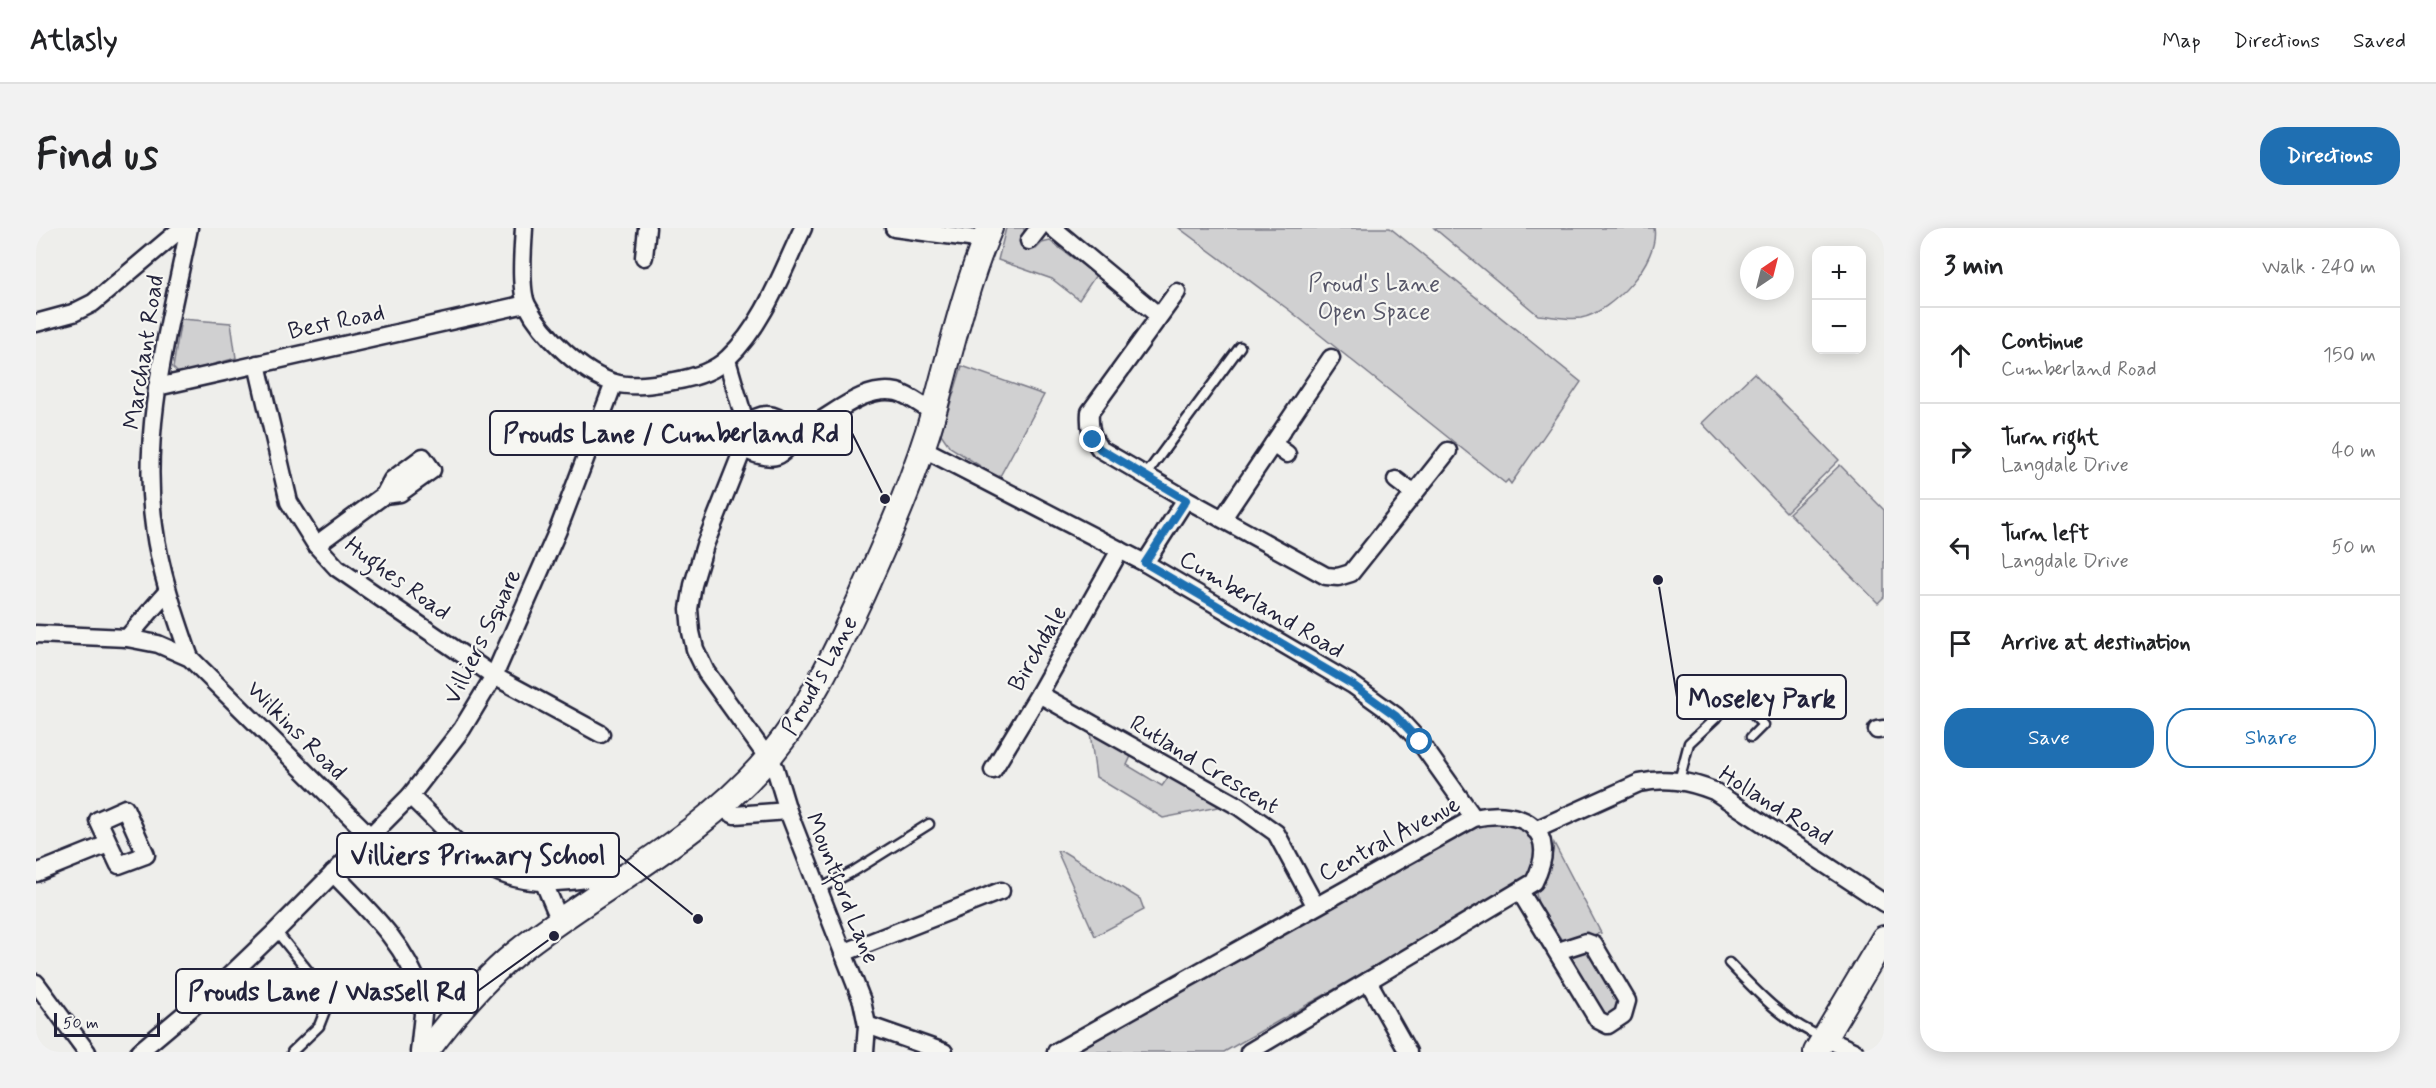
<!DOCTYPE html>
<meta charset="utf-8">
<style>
:root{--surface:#fff;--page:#f2f2f2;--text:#202124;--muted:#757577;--line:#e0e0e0;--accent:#1f6fb2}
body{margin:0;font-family:Mynerve,sans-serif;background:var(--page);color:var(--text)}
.controls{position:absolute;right:18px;top:18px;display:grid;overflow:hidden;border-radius:12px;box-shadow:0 3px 15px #0003}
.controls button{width:54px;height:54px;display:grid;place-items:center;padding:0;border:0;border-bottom:2px solid var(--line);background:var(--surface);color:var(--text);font:30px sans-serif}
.compass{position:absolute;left:1704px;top:18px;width:54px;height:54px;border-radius:50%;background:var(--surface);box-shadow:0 3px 15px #0003;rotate:35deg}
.scale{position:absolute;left:18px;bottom:15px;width:106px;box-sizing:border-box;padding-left:6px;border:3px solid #22223b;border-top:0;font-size:16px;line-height:21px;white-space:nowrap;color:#22223b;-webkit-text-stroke:4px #f6f6f2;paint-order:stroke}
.stop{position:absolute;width:18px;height:18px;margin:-14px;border:4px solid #1f6fb2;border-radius:50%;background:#fff}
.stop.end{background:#1f6fb2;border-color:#fff;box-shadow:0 2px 6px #0008}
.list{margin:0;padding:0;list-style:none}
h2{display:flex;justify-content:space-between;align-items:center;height:78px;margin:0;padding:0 24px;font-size:26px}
h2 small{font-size:20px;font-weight:400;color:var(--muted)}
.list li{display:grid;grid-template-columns:39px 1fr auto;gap:18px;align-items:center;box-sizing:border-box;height:96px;padding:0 24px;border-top:2px solid var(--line)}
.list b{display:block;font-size:22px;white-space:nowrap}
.list p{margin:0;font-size:20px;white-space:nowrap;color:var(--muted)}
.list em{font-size:20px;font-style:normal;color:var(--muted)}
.actions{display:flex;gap:12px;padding:18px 24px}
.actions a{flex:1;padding:14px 0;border:2px solid var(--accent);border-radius:24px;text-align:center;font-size:21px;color:var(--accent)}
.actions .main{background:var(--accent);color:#fff}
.icon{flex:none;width:33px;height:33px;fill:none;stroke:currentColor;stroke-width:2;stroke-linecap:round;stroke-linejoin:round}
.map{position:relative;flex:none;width:1848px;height:824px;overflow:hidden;border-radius:24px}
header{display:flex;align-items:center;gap:36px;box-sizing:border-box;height:84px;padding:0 30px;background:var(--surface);border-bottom:2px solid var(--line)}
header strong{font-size:28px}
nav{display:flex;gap:33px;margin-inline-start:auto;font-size:21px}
.intro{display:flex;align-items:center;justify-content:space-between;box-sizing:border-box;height:144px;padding:0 36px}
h1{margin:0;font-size:42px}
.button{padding:15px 27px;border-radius:24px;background:var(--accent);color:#fff;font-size:21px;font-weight:700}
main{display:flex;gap:36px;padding:0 36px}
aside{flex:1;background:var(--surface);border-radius:24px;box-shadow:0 3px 15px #0003}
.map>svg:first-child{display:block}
</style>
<header>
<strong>Atlasly</strong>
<nav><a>Map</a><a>Directions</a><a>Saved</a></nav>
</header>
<div class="intro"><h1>Find us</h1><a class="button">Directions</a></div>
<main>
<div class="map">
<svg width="1848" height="824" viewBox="0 0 1848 824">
<rect width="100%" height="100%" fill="#eeeeeb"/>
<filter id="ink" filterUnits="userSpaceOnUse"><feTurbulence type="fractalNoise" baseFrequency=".0167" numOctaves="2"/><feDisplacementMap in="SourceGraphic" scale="12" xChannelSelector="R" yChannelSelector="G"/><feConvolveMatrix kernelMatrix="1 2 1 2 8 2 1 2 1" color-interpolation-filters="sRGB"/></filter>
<g filter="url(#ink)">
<g fill="#d0d0d1" stroke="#797986" stroke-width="1.5">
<polygon points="970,0 988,0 988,10 1000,21 1006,15 1014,13 1060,47 1043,72 1016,51 962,32"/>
<polygon points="1143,0 1354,0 1545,154 1475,256 1472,252 1469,255 1253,82"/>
<path d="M1398 0H1618C1624 33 1576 84 1545 90 1531 92 1516 88 1502 87Z"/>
<polygon points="145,91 195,95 200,130 143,146 137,140"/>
<polygon points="926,138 1008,167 963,250 914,219 905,206"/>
<polygon points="1718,145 1803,232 1750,284 1666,195"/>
<polygon points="1804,237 1848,282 1848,369 1842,375 1753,285"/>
<polygon points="1054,504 1096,526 1091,537 1126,558 1133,548 1187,578 1127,590 1060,549"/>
<path d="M1448 595 1480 596C1505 615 1501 624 1492 651L1188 824H1039L1429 602Z"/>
<polygon points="1518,615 1565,705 1536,712 1525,711 1502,676 1500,666 1515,635"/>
<polygon points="1021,623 1028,624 1104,671 1108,682 1059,708"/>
<polygon points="1547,721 1554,724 1584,776 1581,784 1570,790 1535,732 1536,724"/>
</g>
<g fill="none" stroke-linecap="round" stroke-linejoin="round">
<g stroke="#22223b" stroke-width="13">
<g id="lane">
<polyline points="1109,248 1204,119"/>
<polyline points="1643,553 1653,515 1701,470 1727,497 1715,509"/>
<polyline points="782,662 818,643 893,596"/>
<polyline points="240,703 294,770 283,798 256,824"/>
<path d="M1693 735C1721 764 1748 794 1786 809"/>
</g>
</g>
<g stroke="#22223b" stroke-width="21">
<g id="street">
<path d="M153 0C134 97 104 199 118 298 124 344 139 387 154 430"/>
<path d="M488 0C487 19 483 61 491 77 506 107 547 146 579 155 597 160 620 156 638 153 656 150 679 143 692 130 728 96 746 44 767 0"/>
<polyline points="858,0 948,12"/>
<polyline points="1017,0 1123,88"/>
<polyline points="993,13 1003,0"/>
<polyline points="608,29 611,0"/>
<polyline points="0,95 37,85 57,75 146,0"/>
<polyline points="691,132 710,197 707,221 669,317 657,357 653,381 655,404 659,421 670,444 739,540 752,583 826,773 831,797 829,824"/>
<polyline points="221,136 253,274 280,317 301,340 458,448 565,506"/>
<polyline points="121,159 490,76"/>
<path d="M760 206C792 193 825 156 861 164 873 167 886 178 897 184"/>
<polyline points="1237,216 1251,226"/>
<polyline points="886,220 1109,335 1317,457 1360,488 1384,514 1438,590"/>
<path d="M707 221C734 232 746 235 760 206 745 187 729 179 710 197"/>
<polyline points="1360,252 1377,265"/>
<polyline points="1150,271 1290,348 1302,349 1315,345 1412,223"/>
<polyline points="1187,290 1295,130"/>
<polyline points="280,317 348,267 356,252 387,229 396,242 364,265 348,267"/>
<path d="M1109 335 1150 271 1064 221C1055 209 1053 199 1054 184L1141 64"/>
<polyline points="0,406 91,410 122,416 154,430 334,608"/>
<polyline points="91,410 131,364"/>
<polyline points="1003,466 1202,578 1240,605 1279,677"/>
<polyline points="1841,502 1848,501"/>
<polyline points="957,542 1003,466 1084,322"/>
<path d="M374 568C398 590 422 619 449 637 491 664 543 653 589 645"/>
<polyline points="683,579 699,587 752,583"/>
<polygon points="89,580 110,627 83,637 62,592"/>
<path d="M1499 602 1603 555C1630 549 1653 553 1678 563L1848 675"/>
<polyline points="0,645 72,616"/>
<path d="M297 645C332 682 368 714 385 763L426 781"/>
<polyline points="508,655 524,693"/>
<polyline points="1485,665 1562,792 1572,797 1587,787 1591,773 1558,717 1550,714 1522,723"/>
<polyline points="807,725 965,663"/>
<polyline points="1332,753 1372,824"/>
<polyline points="0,755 51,824"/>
<polyline points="831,797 908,824"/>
<polyline points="1789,810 1819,824"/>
<polyline points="103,824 191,750 240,703 374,568 426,501 458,448 522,302 578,155"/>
<polyline points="383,824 387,786 385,763"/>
<path d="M1020 824 1438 590C1487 579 1525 602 1498 654L1213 824"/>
</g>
</g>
<g stroke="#22223b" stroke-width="28">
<g id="secondary">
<path d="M390 824C414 792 449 750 480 725 564 658 664 612 734 528 774 480 800 423 826 367 853 307 880 247 898 183 915 122 929 59 954 0"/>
<polyline points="1780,824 1848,710"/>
</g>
</g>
<use href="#lane" stroke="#f6f6f2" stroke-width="8"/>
<use href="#street" stroke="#f6f6f2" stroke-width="16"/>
<use href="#secondary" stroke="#f6f6f2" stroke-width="24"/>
</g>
</g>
<g fill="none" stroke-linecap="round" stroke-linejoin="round" filter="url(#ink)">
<polyline stroke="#1f6fb2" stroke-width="8" points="1057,212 1064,221 1150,272 1109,335 1317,457 1360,488 1384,514"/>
</g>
<g text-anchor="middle" stroke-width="4.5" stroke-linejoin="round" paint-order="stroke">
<g font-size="24" fill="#565668" stroke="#f6f6f2">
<text x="1338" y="63">Proud's Lane<tspan x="1338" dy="28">Open Space</tspan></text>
</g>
<g font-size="24" fill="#22223b" stroke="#f6f6f2">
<text transform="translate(300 93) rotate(-12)" y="8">Best Road</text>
<text transform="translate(107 124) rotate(-81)" y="8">Marchant Road</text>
<text transform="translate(362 350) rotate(36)" y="8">Hughes Road</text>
<text transform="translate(1226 376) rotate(31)" y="8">Cumberland Road</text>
<text transform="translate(446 408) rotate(-64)" y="8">Villiers Square</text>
<text transform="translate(1001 420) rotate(-60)" y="8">Birchdale</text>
<text transform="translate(783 447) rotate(-61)" y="8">Proud's Lane</text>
<text transform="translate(261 502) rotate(45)" y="8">Wilkins Road</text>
<text transform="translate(1169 536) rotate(31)" y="8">Rutland Crescent</text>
<text transform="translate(1740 577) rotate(32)" y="8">Holland Road</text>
<text transform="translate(1353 610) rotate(-28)" y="8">Central Avenue</text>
<text transform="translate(807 660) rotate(68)" y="8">Mountford Lane</text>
</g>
</g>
<path fill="none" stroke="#22223b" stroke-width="2" d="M849 271L816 205M1622 352L1641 469M662 691L583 627M518 708L442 763"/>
<g fill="#22223b" stroke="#f6f6f2" stroke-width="2">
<circle cx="849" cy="271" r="6"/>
<circle cx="1622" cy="352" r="6"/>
<circle cx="662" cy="691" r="6"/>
<circle cx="518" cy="708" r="6"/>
</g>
<g fill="#f6f6f2" stroke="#22223b" stroke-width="2">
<rect x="454" y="183" width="362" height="44" rx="6"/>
<rect x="1641" y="447" width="169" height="44" rx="6"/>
<rect x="301" y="605" width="282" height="44" rx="6"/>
<rect x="140" y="741" width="302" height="44" rx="6"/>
</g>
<g font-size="26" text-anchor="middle" font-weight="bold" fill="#22223b">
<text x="635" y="214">Prouds Lane / Cumberland Rd</text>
<text x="1726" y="479">Moseley Park</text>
<text x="442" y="636">Villiers Primary School</text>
<text x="291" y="772">Prouds Lane / Wassell Rd</text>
</g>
</svg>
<div class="controls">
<button>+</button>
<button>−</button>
</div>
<svg class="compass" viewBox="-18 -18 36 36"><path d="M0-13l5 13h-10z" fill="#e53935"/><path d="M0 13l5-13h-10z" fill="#757577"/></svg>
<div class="scale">50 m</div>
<div class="stop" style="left:1384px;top:514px"></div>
<div class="stop end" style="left:1057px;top:212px"></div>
</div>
<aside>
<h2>3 min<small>Walk · 240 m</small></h2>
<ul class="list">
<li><svg class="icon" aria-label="ahead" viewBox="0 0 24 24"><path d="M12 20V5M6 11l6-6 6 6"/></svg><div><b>Continue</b><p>Cumberland Road</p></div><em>150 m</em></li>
<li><svg class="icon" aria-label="right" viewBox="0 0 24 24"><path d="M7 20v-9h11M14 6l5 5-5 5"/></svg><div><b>Turn right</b><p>Langdale Drive</p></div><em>40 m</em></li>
<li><svg class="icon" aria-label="left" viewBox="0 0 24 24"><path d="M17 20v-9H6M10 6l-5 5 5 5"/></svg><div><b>Turn left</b><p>Langdale Drive</p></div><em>50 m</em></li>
<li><svg class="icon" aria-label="arrive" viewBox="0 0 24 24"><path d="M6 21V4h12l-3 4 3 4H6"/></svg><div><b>Arrive at destination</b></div></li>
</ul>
<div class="actions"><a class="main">Save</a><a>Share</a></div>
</aside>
</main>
